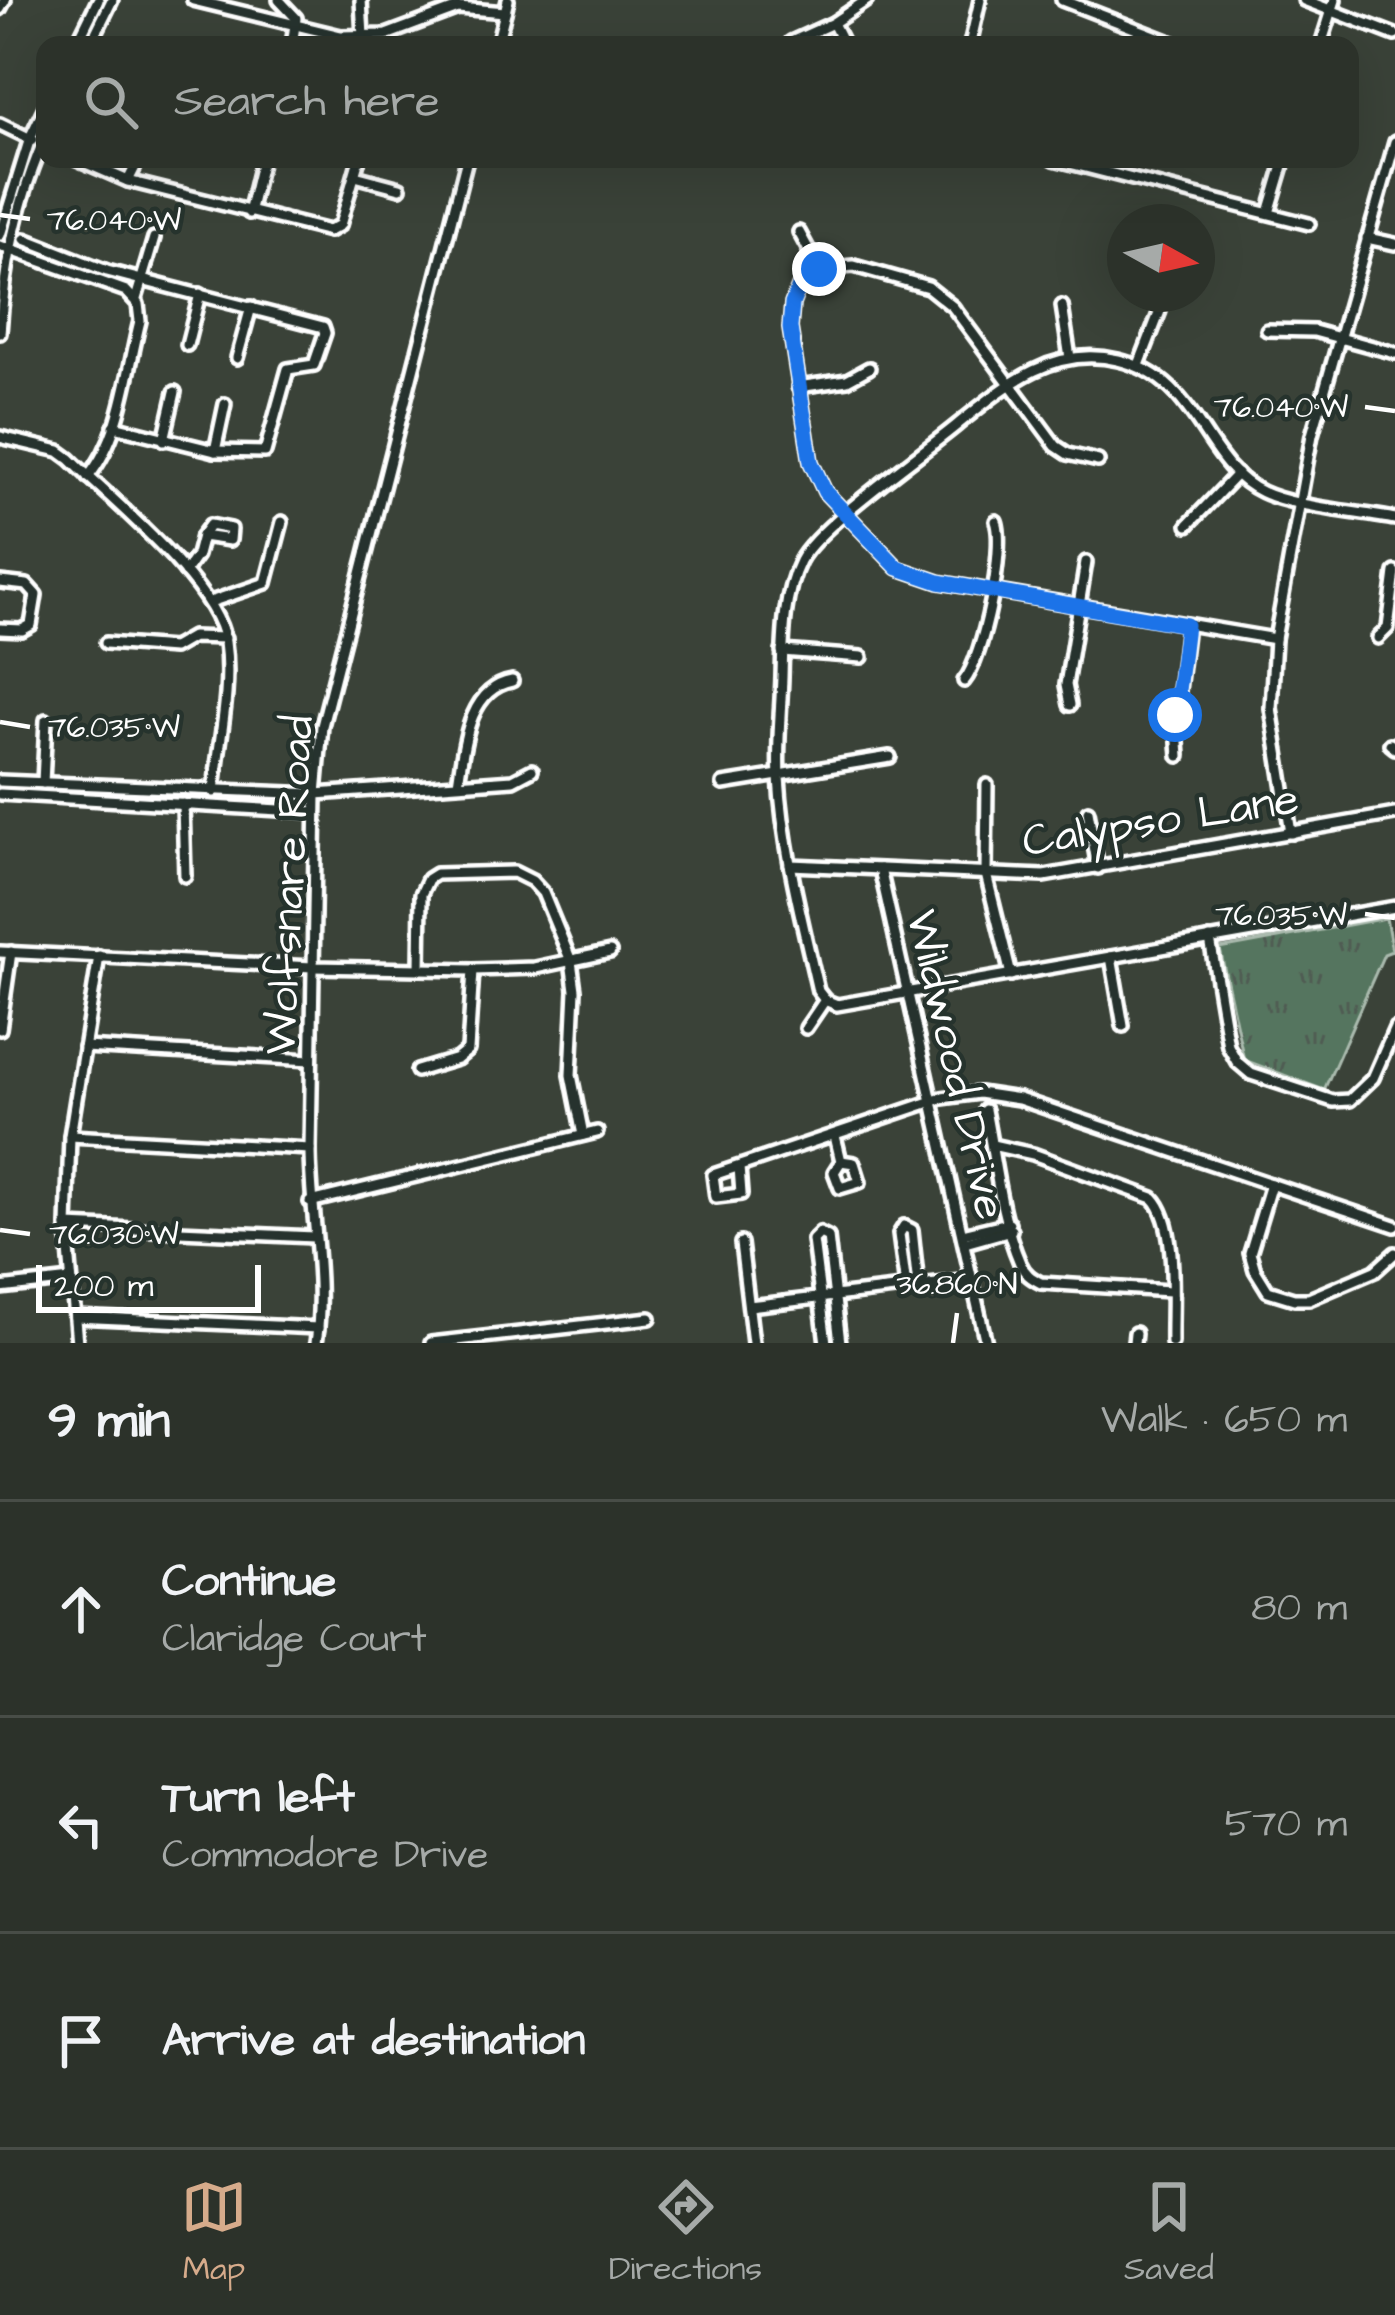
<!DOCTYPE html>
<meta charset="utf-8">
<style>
:root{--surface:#2c322a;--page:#383e36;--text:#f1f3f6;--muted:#a6aaa8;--line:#484d47;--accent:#d6ab8b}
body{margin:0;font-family:"Architects Daughter",sans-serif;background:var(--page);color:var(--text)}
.compass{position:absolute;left:1107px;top:204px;width:108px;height:108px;border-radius:50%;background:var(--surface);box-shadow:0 12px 48px #0002;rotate:98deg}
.scale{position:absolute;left:36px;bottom:30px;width:225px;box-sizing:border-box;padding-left:12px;border:6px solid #fff;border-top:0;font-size:33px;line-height:42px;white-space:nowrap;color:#fff;-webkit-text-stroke:9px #26332d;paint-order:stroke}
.stop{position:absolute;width:36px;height:36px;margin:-27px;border:9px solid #1a73e8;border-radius:50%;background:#fff}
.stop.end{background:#1a73e8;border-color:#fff;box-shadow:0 3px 12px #0008}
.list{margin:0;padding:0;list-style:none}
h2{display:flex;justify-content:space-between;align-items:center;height:156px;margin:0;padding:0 48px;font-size:51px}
h2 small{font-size:39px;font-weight:400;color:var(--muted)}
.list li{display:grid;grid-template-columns:78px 1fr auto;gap:36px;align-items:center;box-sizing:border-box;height:216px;padding:0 48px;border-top:3px solid var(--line)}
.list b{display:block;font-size:45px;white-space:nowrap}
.list p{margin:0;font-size:39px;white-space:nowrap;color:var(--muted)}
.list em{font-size:39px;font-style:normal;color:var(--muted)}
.icon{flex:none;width:66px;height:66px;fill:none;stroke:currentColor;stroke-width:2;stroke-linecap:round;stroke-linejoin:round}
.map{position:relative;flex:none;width:1395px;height:1343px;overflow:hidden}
.search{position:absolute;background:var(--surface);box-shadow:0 12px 48px #0002;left:36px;right:36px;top:36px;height:132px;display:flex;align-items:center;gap:30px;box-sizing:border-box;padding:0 42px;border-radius:24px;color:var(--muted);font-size:45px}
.sheet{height:804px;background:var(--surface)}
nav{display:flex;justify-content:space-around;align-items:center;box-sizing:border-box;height:168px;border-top:3px solid var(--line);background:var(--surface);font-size:33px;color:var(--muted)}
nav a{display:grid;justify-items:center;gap:6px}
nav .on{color:var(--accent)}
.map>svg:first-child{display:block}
</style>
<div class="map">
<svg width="1395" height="1343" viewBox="0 0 1395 1343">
<defs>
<pattern id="grass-tufts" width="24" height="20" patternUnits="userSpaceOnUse" patternTransform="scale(3)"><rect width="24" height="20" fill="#55755e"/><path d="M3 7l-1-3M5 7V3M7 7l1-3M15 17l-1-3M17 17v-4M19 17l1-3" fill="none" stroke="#505c53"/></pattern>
</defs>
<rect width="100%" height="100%" fill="#3a4238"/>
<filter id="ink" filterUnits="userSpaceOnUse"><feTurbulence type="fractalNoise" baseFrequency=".00833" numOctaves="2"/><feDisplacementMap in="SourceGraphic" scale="24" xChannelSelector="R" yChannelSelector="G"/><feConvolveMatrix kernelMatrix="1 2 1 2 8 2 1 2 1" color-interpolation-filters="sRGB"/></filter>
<g filter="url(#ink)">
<polygon fill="url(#grass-tufts)" stroke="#aabaae" stroke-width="3" points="1386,918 1392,951 1384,954 1324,1090 1244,1060 1220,949"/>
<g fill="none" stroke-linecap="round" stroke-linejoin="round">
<g stroke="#fff" stroke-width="18">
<g id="minor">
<polyline points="193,0 341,36 386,35 458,8 505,12"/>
<polyline points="279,0 296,18 292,45"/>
<polyline points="361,0 363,37"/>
<polyline points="1062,0 1178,45"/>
<polyline points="1304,0 1395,35"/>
<polyline points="0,9 5,0"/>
<polyline points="833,23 844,45"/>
<polyline points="791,42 833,23 867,0"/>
<polyline points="76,45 98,0"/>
<polyline points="90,45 112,0"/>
<polyline points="497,45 508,0"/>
<polyline points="970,45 980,0"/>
<polyline points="1321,45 1335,0"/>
<polyline points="0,124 33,140"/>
<polyline points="77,159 128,181 329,231 340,225 359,159"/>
<polyline points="1054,159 1309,224"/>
<polyline points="355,176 400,188"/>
<polyline points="128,181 139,159"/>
<polyline points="249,213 262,159"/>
<polyline points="1269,213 1285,159"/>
<polyline points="799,232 819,269"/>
<polyline points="0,235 30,138 45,107"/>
<polyline points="1367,238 1395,244"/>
<polyline points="25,239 107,271 323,327 325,333 314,365 288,369 265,452 215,451 114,426"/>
<path d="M0 246 126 291 138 304 140 321C127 372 122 436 88 477"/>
<polyline points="136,299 154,238"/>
<polyline points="1062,306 1070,358"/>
<polyline points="1267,330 1314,331 1395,353"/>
<path d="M0 333C4 267 18 199 45 138"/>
<polyline points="187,345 200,294"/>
<polyline points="237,358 251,307"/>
<polyline points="1139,365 1160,311"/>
<polyline points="798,387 847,380 869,368"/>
<path d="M0 437 59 451 70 459C112 501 217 584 225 642 232 691 218 744 214 792"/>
<polyline points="164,440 175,392"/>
<polyline points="215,451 225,404"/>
<polyline points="1098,461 1068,454 1056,446 953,307 928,287 854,266 819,269 800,284 792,304 790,328 811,462 825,492 898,568 939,582 1275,639"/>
<path d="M1395 519C1359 512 1293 507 1262 492 1201 463 1200 379 1118 360 1053 344 1004 387 957 425 922 454 818 526 800 561 783 595 783 639 782 677 781 710 777 744 779 777 783 849 802 920 818 991L825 1000 837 1005 1395 907"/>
<polygon points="210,525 231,529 230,540 202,536"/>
<polyline points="1188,525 1237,474"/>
<polyline points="185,572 197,555 202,536"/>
<polyline points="0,582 27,585 36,595 31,625 22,630 0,629"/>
<polyline points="210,602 266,583 282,522"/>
<polyline points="1378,638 1388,628 1395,572"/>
<polyline points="106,643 173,648 192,637 225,638"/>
<polyline points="782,651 862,657"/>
<path d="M964 681C983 659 1006 548 996 521"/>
<polyline points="1070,705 1066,685 1086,562"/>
<polyline points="1390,744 1395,748"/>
<polyline points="1179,756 1176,715 1187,625"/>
<polyline points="0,781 316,794 513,780 532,770"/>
<polyline points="43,783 46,720"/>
<path d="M458 783C464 746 468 689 512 681"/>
<polyline points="723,784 890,757"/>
<polyline points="987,785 986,874 1011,975"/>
<polyline points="0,794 315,812"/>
<polyline points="183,804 185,876"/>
<polyline points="1088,811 1098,868"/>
<polyline points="1291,833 1271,708 1275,639 1312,435 1395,142"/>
<polyline points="790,865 1044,876 1395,814"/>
<polyline points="880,869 986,1343"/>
<polyline points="1210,939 1228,1046 1237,1062 1251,1074 1333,1101 1350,1100 1373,1078 1395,1028"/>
<polyline points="0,952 313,967 473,970 535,968 610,952"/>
<polyline points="1111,957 1123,1026"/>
<polyline points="420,969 421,894 428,879 436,874 514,872 532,881 543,893 571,961 575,990 571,1075 583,1135"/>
<polyline points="806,1028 825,1000"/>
<polyline points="0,1029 11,952"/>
<polyline points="84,1047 311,1060"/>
<polyline points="417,1071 457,1059 468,1050 473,970"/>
<path d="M985 1110C995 1159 1000 1217 1020 1263 1025 1274 1031 1278 1041 1283L1170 1291"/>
<polyline points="70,1136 310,1149"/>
<polyline points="835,1136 841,1161 834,1172 840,1188 860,1182 854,1163 841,1161"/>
<path d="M992 1145 1033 1154 1153 1198C1179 1225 1171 1305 1172 1343"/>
<polyline points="739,1167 741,1194 716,1197 713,1175 942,1098 979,1093 1019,1099 1395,1226"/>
<polyline points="1271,1184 1250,1253 1255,1270 1268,1291 1294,1299 1309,1299 1375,1271 1395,1253"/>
<polyline points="310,1202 597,1132"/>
<polyline points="67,1226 314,1237"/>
<polyline points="963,1234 1009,1223"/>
<polyline points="741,1243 753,1343"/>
<polyline points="965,1243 1011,1230"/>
<polyline points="906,1287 899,1234 904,1226 912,1230 918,1286"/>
<polyline points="0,1288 71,1280"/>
<polyline points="749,1306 971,1280"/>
<polyline points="75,1317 318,1328"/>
<polyline points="77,1343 67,1226 70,1136 99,956"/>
<path d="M316 1343C326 1280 310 1213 310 1149L316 794 322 726 467 159"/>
<polyline points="431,1343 650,1318"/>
<polyline points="826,1343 813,1240 820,1233 828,1237 840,1343"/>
<polyline points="1134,1343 1135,1333"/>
</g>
</g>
<use href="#minor" stroke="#26332d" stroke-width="9"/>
</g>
</g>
<g fill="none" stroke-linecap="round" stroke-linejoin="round" filter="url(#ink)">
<polyline stroke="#1a73e8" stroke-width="15" points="819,269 800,284 792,304 790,328 811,462 825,492 898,568 939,582 1186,625 1175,715"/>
</g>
<path fill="none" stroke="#fff" stroke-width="4.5" d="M0 215 30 219M1365 407 1395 411M0 722 30 727M1365 914 1395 918M0 1230 30 1234M953 1343 957 1313"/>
<g text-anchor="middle" stroke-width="9" stroke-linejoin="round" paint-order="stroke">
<g font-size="45" fill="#fff" stroke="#26332d">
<text transform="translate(1160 818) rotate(-9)" y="16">Calypso Lane</text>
<text transform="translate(287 885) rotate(-87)" y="16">Wolfsnare Road</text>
<text transform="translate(958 1064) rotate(77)" y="16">Wildwood Drive</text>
</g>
</g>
<g font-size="30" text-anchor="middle" fill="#fff" stroke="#26332d" stroke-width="9" stroke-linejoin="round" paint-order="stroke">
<text x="114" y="230">76.040°W</text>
<text x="1281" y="417">76.040°W</text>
<text x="114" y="737">76.035°W</text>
<text x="1281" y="925">76.035°W</text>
<text x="114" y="1244">76.030°W</text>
<text x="957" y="1294">36.860°N</text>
</g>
</svg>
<svg class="compass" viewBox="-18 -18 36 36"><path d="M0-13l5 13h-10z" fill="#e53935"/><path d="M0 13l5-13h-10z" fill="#a6aaa8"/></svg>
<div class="scale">200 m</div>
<div class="stop" style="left:1175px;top:715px"></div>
<div class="stop end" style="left:819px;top:269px"></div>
<div class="search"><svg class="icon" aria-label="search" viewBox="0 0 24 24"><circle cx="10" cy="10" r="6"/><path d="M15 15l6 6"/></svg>Search here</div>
</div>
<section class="sheet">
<h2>9 min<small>Walk · 650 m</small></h2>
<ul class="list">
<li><svg class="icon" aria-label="ahead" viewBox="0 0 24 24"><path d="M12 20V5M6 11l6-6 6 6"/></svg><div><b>Continue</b><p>Claridge Court</p></div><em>80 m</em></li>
<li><svg class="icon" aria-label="left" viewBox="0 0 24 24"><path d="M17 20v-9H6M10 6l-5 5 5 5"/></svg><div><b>Turn left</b><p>Commodore Drive</p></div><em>570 m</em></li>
<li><svg class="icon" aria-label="arrive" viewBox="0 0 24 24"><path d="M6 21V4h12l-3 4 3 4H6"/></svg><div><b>Arrive at destination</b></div></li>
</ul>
</section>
<nav>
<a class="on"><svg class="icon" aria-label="map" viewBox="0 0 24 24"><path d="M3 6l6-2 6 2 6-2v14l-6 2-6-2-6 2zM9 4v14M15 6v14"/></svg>Map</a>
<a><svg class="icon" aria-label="directions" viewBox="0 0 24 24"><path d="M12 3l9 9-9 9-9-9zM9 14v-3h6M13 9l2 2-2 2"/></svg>Directions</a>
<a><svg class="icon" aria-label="saved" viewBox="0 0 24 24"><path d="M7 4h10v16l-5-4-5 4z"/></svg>Saved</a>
</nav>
